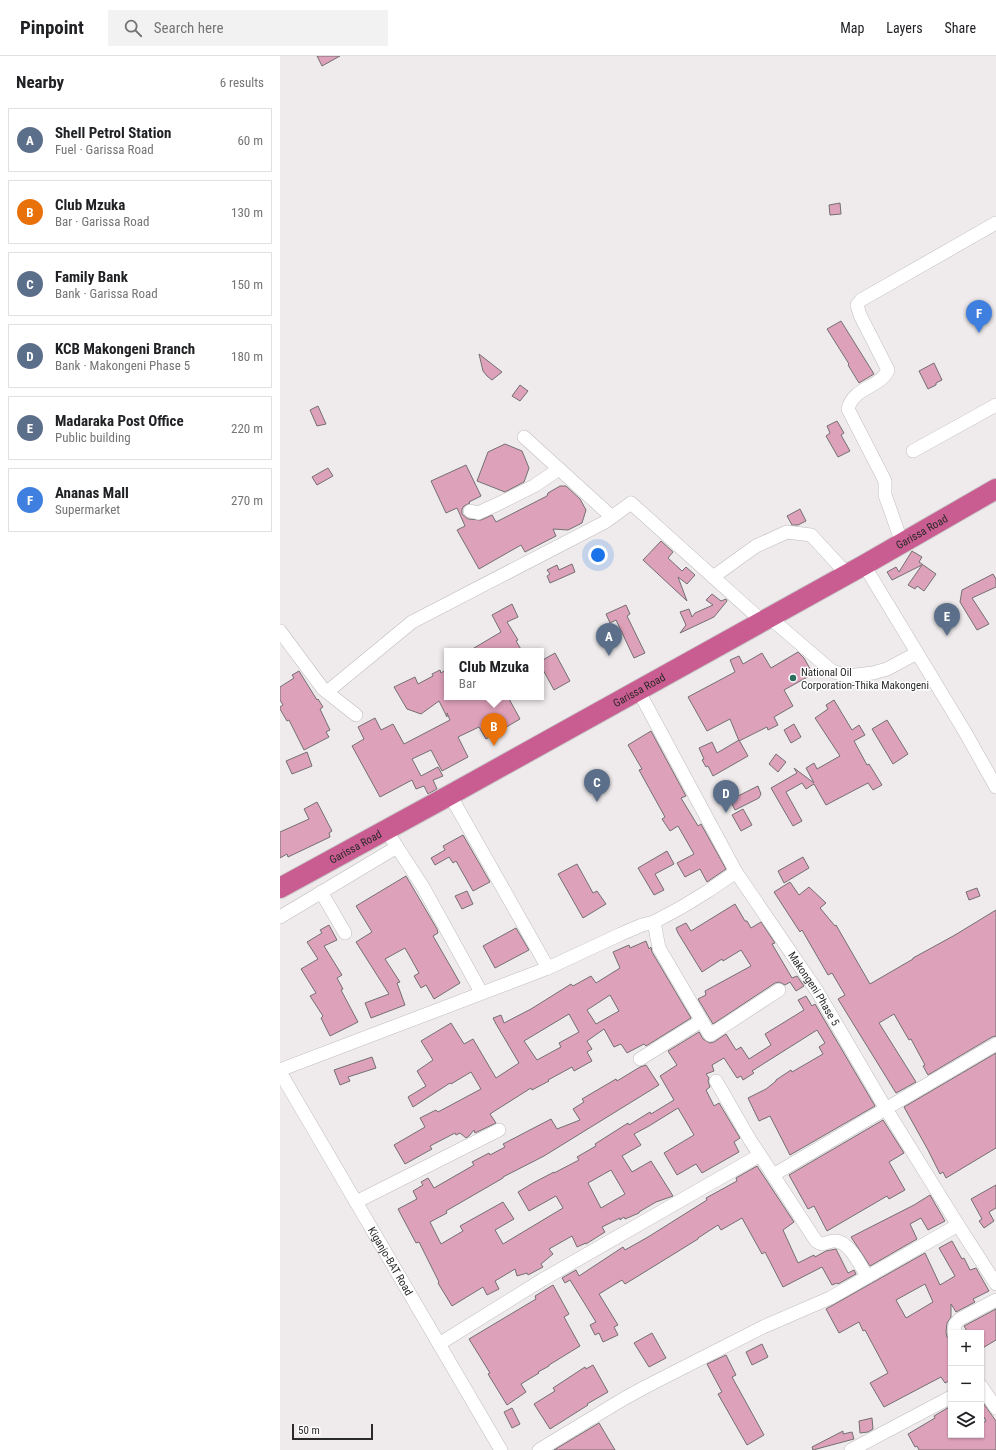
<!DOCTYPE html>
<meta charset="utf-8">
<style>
:root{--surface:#fff;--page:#f2f2f2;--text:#202124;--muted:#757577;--line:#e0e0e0;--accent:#2d6d5c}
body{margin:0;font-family:"Roboto Condensed",sans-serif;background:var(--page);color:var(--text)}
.controls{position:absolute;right:12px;bottom:12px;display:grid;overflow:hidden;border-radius:0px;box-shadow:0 1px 3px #0004}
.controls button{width:36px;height:36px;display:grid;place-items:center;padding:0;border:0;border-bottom:1px solid var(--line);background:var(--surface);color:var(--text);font:20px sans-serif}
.scale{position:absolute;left:12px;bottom:10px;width:81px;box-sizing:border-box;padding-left:4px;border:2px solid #2b2a2a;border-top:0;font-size:11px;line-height:14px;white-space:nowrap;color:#2b2a2a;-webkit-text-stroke:3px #fff;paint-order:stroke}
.you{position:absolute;left:318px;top:499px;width:14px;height:14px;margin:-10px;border:3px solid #fff;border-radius:50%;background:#1a73e8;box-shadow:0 0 0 6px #1a73e833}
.badge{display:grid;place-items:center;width:26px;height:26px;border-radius:50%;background:var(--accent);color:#fff;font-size:13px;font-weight:700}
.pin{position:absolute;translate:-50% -33px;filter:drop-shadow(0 1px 2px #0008)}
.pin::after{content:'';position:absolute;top:21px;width:14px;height:12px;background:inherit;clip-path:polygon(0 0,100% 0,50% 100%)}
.popup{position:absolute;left:164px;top:592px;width:100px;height:52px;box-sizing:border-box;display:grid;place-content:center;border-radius:0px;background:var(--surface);filter:drop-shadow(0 1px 3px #0005);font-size:13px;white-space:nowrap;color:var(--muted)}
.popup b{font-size:15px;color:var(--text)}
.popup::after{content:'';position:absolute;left:50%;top:100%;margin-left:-8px;border:8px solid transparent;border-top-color:var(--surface)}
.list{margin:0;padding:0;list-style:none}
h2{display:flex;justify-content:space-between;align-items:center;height:52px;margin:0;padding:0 16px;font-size:17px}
h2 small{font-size:13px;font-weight:400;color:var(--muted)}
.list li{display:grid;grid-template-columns:26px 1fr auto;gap:12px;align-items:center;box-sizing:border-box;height:64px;margin:0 8px 8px;padding:0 8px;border:1px solid var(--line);border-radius:0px}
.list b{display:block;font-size:15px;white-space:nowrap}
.list p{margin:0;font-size:13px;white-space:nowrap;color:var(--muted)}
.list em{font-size:13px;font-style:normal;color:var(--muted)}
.icon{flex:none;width:22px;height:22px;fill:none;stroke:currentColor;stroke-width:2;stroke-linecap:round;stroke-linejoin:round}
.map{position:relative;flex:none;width:716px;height:1394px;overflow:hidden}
header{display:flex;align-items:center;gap:24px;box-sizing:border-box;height:56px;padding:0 20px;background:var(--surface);border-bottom:1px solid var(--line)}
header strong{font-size:19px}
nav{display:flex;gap:22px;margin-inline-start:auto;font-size:14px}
.search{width:280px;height:36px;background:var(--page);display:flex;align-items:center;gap:10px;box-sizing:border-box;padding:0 14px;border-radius:0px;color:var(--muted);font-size:15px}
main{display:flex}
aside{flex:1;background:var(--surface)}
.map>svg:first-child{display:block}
</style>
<header>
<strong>Pinpoint</strong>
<div class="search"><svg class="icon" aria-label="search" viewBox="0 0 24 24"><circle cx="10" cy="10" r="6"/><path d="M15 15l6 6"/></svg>Search here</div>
<nav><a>Map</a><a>Layers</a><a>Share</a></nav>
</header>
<main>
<aside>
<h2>Nearby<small>6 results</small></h2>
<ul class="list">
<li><span class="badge" style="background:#5c6f8a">A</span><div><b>Shell Petrol Station</b><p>Fuel · Garissa Road</p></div><em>60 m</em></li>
<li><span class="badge" style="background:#e8710a">B</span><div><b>Club Mzuka</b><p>Bar · Garissa Road</p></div><em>130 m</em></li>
<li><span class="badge" style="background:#5c6f8a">C</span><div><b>Family Bank</b><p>Bank · Garissa Road</p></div><em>150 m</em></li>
<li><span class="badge" style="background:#5c6f8a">D</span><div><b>KCB Makongeni Branch</b><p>Bank · Makongeni Phase 5</p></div><em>180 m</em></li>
<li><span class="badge" style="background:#5c6f8a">E</span><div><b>Madaraka Post Office</b><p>Public building</p></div><em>220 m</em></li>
<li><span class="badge" style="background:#3f7fe0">F</span><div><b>Ananas Mall</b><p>Supermarket</p></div><em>270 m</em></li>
</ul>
</aside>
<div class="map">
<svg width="716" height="1394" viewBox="0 0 716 1394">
<rect width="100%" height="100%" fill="#efebec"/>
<g fill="#dea1ba" stroke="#737071" fill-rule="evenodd">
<polygon points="37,0 60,0 42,10"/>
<polygon points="560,147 561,158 550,159 549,149"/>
<polygon points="561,265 594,318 579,327 568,309 569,308 547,273"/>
<polygon points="199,298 222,316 212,324 207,320 203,315"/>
<polygon points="654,307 662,324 656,327 656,329 648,333 639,315"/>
<polygon points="240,329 248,335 240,345 232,340"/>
<polygon points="38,350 46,368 37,370 30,354"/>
<polygon points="557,365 564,377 561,379 570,395 558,401 546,380 550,377 547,370"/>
<polygon points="225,388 242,395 249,412 244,426 225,436 197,425 208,396"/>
<polygon points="186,409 201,440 189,446 190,447 184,450 182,453 182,458 188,463 201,464 212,459 216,466 267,440 268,437 280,430 286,430 300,443 306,454 302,467 288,474 273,473 276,480 245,496 241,489 199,513 177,474 185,470 177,452 166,457 151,425"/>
<polygon points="48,412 53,420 37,429 32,421"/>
<polygon points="520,453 526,465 518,469 512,469 507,460"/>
<polygon points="381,485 393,496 388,502 402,515 406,511 415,519 407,528 398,521 407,545 363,504"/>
<polygon points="632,495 642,501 639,506 656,518 644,535 637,530 635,533 628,529 642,509 612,524 607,516 616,511 619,516"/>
<polygon points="292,508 295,516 270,527 267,520 270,518 267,514 277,509 279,514"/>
<polygon points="713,518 716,523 716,531 692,542 709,568 697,574 680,546 682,534"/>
<polygon points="432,538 441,545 446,543 447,545 434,561 400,577 406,569 400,556 409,553 412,561 415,557 433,549 426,544"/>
<polygon points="232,548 238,561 227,566 238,584 236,585 242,595 189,595 221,576 212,559"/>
<polygon points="346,549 350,558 347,560 365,597 354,602 336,564 330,567 326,558"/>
<polygon points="518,596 524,602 533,618 504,634 513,650 494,661 498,669 488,674 487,671 459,685 450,663 427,675 408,641 455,616 450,604 459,600 463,608 482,597 491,612"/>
<polygon points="275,597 290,625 274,634 261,610 261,605"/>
<polygon points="167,613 167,641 228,641 240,663 206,683 199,671 178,681 188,701 162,715 151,694 132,703 141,720 158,711 163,720 153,724 157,733 148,738 144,730 136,733 132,724 100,741 72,690 84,683 78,671 95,662 101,674 113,668 124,688 170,664 167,657 167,661 159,645 141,658 127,653 114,631 135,621 138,628 153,620 152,618 160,614 161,617"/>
<polygon points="19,615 37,644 38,643 43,651 40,653 50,674 46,676 49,681 24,694 9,664 7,665 0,653 0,651 3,649 0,644 0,631 14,622 12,619"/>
<polygon points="554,644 572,674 579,669 585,679 574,685 587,709 589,708 602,729 593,734 588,727 546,749 534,728 526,733 522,727 506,736 522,765 513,770 491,732 517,717 514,712 534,727 526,712 534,707 537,713 560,700 535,662 548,653 546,649"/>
<polygon points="607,664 628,698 613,708 592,673"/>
<polygon points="514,668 521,681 511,687 504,674"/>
<polygon points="371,675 406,740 401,742 418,770 421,768 446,813 427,826 420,813 405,821 397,807 414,798 398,770 390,775 382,763 385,761 359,714 362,713 348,689"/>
<polygon points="459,684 468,700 433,720 428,710 426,711 422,704 424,703 419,692 432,686 437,697"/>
<polygon points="27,696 32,710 12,718 6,705"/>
<polygon points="496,698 506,706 498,716 489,708"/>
<polygon points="478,730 481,738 479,742 455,754 450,744"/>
<polygon points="37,746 52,775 49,777 50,781 8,801 7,798 0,802 0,776 29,763 24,753"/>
<polygon points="463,753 472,769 461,775 452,759"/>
<polygon points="183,779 210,826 193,835 176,805 173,807 169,801 155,809 151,802 165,794 163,790"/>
<polygon points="387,795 394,808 375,818 384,834 374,839 358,812"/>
<polygon points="523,801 529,812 504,827 498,815"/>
<polygon points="297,808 313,837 317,835 326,848 303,862 278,818"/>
<polygon points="126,820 157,873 158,877 153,880 180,927 154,943 146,929 141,932 134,920 139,917 125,892 105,903 120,926 117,927 125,949 91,962 85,947 109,938 76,886 92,876 76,850"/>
<polygon points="510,826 519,839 529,831 546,847 540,852 555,870 556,869 590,928 633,903 633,902 675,879 716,854 716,980 712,981 648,1019 643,1010 645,1009 631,983 629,984 614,958 599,967 636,1026 616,1037 558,943 565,939 552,917 548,919 522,874 520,876 494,836"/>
<polygon points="697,832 700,840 689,844 686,836"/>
<polygon points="187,835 193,848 182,853 175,840"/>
<polygon points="455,848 465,865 467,865 471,872 481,866 495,887 492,888 512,922 517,920 524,930 516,935 510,926 505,929 499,926 495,927 433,968 418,943 426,939 425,935 471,910 461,894 443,905 442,903 422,916 398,877 396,872 406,867 411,875"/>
<polygon points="49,869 57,884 44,890 62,919 57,922 63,933 61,934 78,966 50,980 41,962 43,960 30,940 36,937 21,913 38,903 27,886 42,877 40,874"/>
<polygon points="236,872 249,894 215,912 203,890"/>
<path d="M366 885 369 893 371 891 372 896 411 962 366 990 364 988 347 997 341 988 334 991 324 973 307 985 312 993 307 996 312 1005 294 1015 292 1011 268 1024 269 1025 252 1034 251 1032 210 1058 216 1067 195 1077 194 1074 189 1080 186 1082 180 1077 176 1079 175 1077 150 1090 152 1093 125 1108 114 1089 145 1071 140 1062 156 1054 158 1056 201 1033 191 1016 171 1028 170 1027 133 1051 128 1041 146 1030 137 1015 153 1004 141 985 171 967 184 988 193 983 216 1022 239 1007 216 968 213 962 221 959 224 967 251 953 291 928 293 930 311 920 316 927 340 912 333 896 349 889 350 892ZM330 939 339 955 316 968 307 954ZM289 958 299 976 279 987 281 991 257 1004 244 985Z"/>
<path d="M526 940 532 950 535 948 595 1050 510 1099 490 1060 479 1065 468 1042 486 1033 496 1025V1024L511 1014 512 1016 543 998 539 991 545 987 537 974 472 1015 474 1017 463 1024 461 1020 457 1022 444 1002 432 1009 434 1015 426 1018 429 1022 428 1025 430 1031 426 1034 434 1050 439 1047 460 1082 454 1086 459 1096 422 1117 416 1108 397 1119 384 1097 414 1079 398 1052 369 1070 354 1078 361 1089 342 1100 352 1116 371 1105 393 1140 376 1146 359 1156V1157L345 1163 344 1161 340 1164V1162L322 1171 325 1176 306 1188V1187L297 1191 292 1180 269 1193 273 1198 261 1208 263 1211 248 1219 247 1217 237 1220 235 1213 215 1225 219 1233 207 1239 203 1231 172 1250 158 1227 159 1226 139 1186 136 1187 118 1153 137 1143 133 1135 143 1129 141 1126 148 1122 154 1132 194 1109 192 1106 209 1097 210 1099 225 1091 223 1088 271 1063 277 1073 300 1064 293 1053 304 1046 302 1043 336 1023 337 1025 360 1011 366 1009 379 1029 264 1100 223 1121V1122L166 1155 167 1157 150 1166 161 1188 183 1175 180 1170 223 1146 234 1163 215 1174 223 1188 283 1152 276 1140 249 1155 238 1136 253 1127 274 1116V1117L299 1104 297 1101 316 1090 315 1088 348 1067 349 1069 370 1056 371 1058 394 1044 380 1020 397 1009 388 995 419 976 423 983 430 987 434 986 446 978 456 994 461 991 469 1003 491 989 485 978 524 954 518 944ZM331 1114 345 1138 321 1152 308 1127Z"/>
<polygon points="716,997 716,1092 666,1122 663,1116 660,1118 648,1094 624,1051"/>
<polygon points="92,1001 96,1012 68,1021 70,1025 60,1029 54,1014"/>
<polygon points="603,1064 624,1097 609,1106 625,1134 609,1143 607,1140 547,1175 534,1150 528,1153 509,1119"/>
<polygon points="477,1110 514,1166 503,1174 518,1207 534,1199 535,1201 546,1195 556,1193 568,1217 574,1214 576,1218 558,1228 557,1227 552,1229 542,1211 503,1231 485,1196 482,1198 462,1162 441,1174 438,1169 418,1182 418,1183 363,1217 345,1228 342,1224 319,1238 338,1269 334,1271 338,1279 323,1286 319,1277 315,1279 310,1269 316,1266 290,1224 285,1227 282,1222 296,1214 299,1220 343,1191 345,1194 368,1181 427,1144 426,1142 457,1125 456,1122"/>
<polygon points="716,1129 716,1152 709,1156 714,1165 704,1172 699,1165 702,1163 691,1143"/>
<polygon points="650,1139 665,1165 648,1174 641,1162 630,1168 637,1183 590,1210 571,1181 634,1149"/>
<path d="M672 1185 682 1203 684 1202 690 1214 696 1212 709 1235 693 1243 695 1246 676 1256 671 1248V1261L667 1267 666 1276 667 1281 671 1284V1324L665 1327 661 1321 604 1351 590 1327 608 1317 585 1274 583 1275 579 1266 559 1277 546 1253 645 1197 660 1229 675 1220 659 1192ZM645 1228 653 1246 626 1262 616 1244Z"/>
<polygon points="273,1229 289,1258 284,1261 300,1290 269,1309 269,1310 258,1316 259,1317 241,1328 246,1336 227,1349 208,1318 210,1317 189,1283 256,1243 255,1240"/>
<polygon points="716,1253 716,1284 701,1293 701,1277 688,1277 684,1270"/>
<polygon points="372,1277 386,1302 369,1311 354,1287"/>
<polygon points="482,1288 488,1301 472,1309 466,1296"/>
<polygon points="446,1299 456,1319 452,1321 484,1379 467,1389 438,1338 442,1336 427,1308"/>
<polygon points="313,1309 328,1336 307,1348 308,1349 270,1373 254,1348 275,1335 273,1332 305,1311 306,1313"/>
<polygon points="701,1344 716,1365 716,1394 639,1394 637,1390 635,1391 628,1378 655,1362 654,1360 671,1350 671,1379 701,1379 701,1368 706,1365 701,1356"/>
<polygon points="232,1352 240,1368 232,1372 224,1356"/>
<polygon points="592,1362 593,1373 588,1376 580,1377 579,1365"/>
<polygon points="319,1367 335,1394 274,1394"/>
<polygon points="563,1375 563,1378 572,1376 574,1383 533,1394 532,1391"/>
</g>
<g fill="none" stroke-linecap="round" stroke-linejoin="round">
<g stroke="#c0bcbd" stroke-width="14">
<g id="minor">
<polyline points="244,381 332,461"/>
<polyline points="633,395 716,349"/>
<polyline points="190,455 198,457 218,448 254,430 279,413"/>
<path d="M622 487 605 439V425L568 353C573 331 600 332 608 314L580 259 577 249 581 244 716 167"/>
<polyline points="584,509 685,676 716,731"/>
<polyline points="433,521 476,490 507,476 531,479 567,518"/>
<polyline points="489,561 552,615 567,620 593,617 607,613 637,597"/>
<polyline points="0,575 43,633 76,659"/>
<path id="s1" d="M358 634 456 816 537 935 606 1053 678 1169 716 1228"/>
<polyline points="47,636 132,566 325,466 351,447 482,565"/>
<polyline points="170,739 268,912"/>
<polyline points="106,774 143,831 201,936"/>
<polyline points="41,836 65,877"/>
<polyline points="0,861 117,791"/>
<polyline points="374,866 379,892 430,979 499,934"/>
<polyline points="360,1003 421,965"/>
<polyline points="0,1014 268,912 341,878 362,869 374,866 402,851 428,835 456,816"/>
<path id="s2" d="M0 1016 221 1394"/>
<polyline points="436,1025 470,1084 480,1099"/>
<polyline points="493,1119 716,988"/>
<polyline points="76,1146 219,1074"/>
<polyline points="674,1277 675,1268 680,1263 716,1244"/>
<path d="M159 1288 262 1224 480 1099 536 1185C544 1191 546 1185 554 1185 569 1184 581 1210 587 1221"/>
<polyline points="701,1330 716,1352"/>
<polyline points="259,1394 345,1342 369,1329 483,1271 550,1242 678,1169"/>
<polyline points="571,1394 671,1341"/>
</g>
</g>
<g stroke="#c8c8c8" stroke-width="22">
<g id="highway">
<path id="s3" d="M0 832 170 739 584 509 716 433"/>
</g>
</g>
<use href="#minor" stroke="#fff" stroke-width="13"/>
<use href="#highway" stroke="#c95c90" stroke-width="20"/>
</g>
<circle fill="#2d6d5c" stroke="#fff" stroke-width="1.5" cx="513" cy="622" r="4"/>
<g text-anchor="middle" stroke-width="3" stroke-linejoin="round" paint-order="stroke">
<g font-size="11" fill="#2b2a2a" stroke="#fff">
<text dy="4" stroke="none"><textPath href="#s3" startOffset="734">Garissa Road</textPath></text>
<text dy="4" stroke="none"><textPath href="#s3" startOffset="410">Garissa Road</textPath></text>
<text dy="4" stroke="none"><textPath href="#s3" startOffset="86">Garissa Road</textPath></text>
<text dy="4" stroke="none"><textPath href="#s1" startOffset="347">Makongeni Phase 5</textPath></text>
<text dy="4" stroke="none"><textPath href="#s2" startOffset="219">Kiganjo-BAT Road</textPath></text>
</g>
<g font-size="11" fill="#2b2a2a" stroke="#fff" text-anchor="start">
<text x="521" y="620">National Oil<tspan x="521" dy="13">Corporation-Thika Makongeni</tspan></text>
</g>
</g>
</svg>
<div class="controls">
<button>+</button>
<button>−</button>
<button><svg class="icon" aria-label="layers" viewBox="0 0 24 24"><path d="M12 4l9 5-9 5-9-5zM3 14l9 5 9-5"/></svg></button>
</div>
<div class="scale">50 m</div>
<div class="you"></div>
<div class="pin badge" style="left:329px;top:600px;background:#5c6f8a">A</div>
<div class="pin badge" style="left:214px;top:690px;background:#e8710a">B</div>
<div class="popup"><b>Club Mzuka</b>Bar</div>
<div class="pin badge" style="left:317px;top:746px;background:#5c6f8a">C</div>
<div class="pin badge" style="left:446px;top:757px;background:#5c6f8a">D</div>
<div class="pin badge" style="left:667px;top:580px;background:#5c6f8a">E</div>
<div class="pin badge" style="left:699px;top:277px;background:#3f7fe0">F</div>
</div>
</main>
